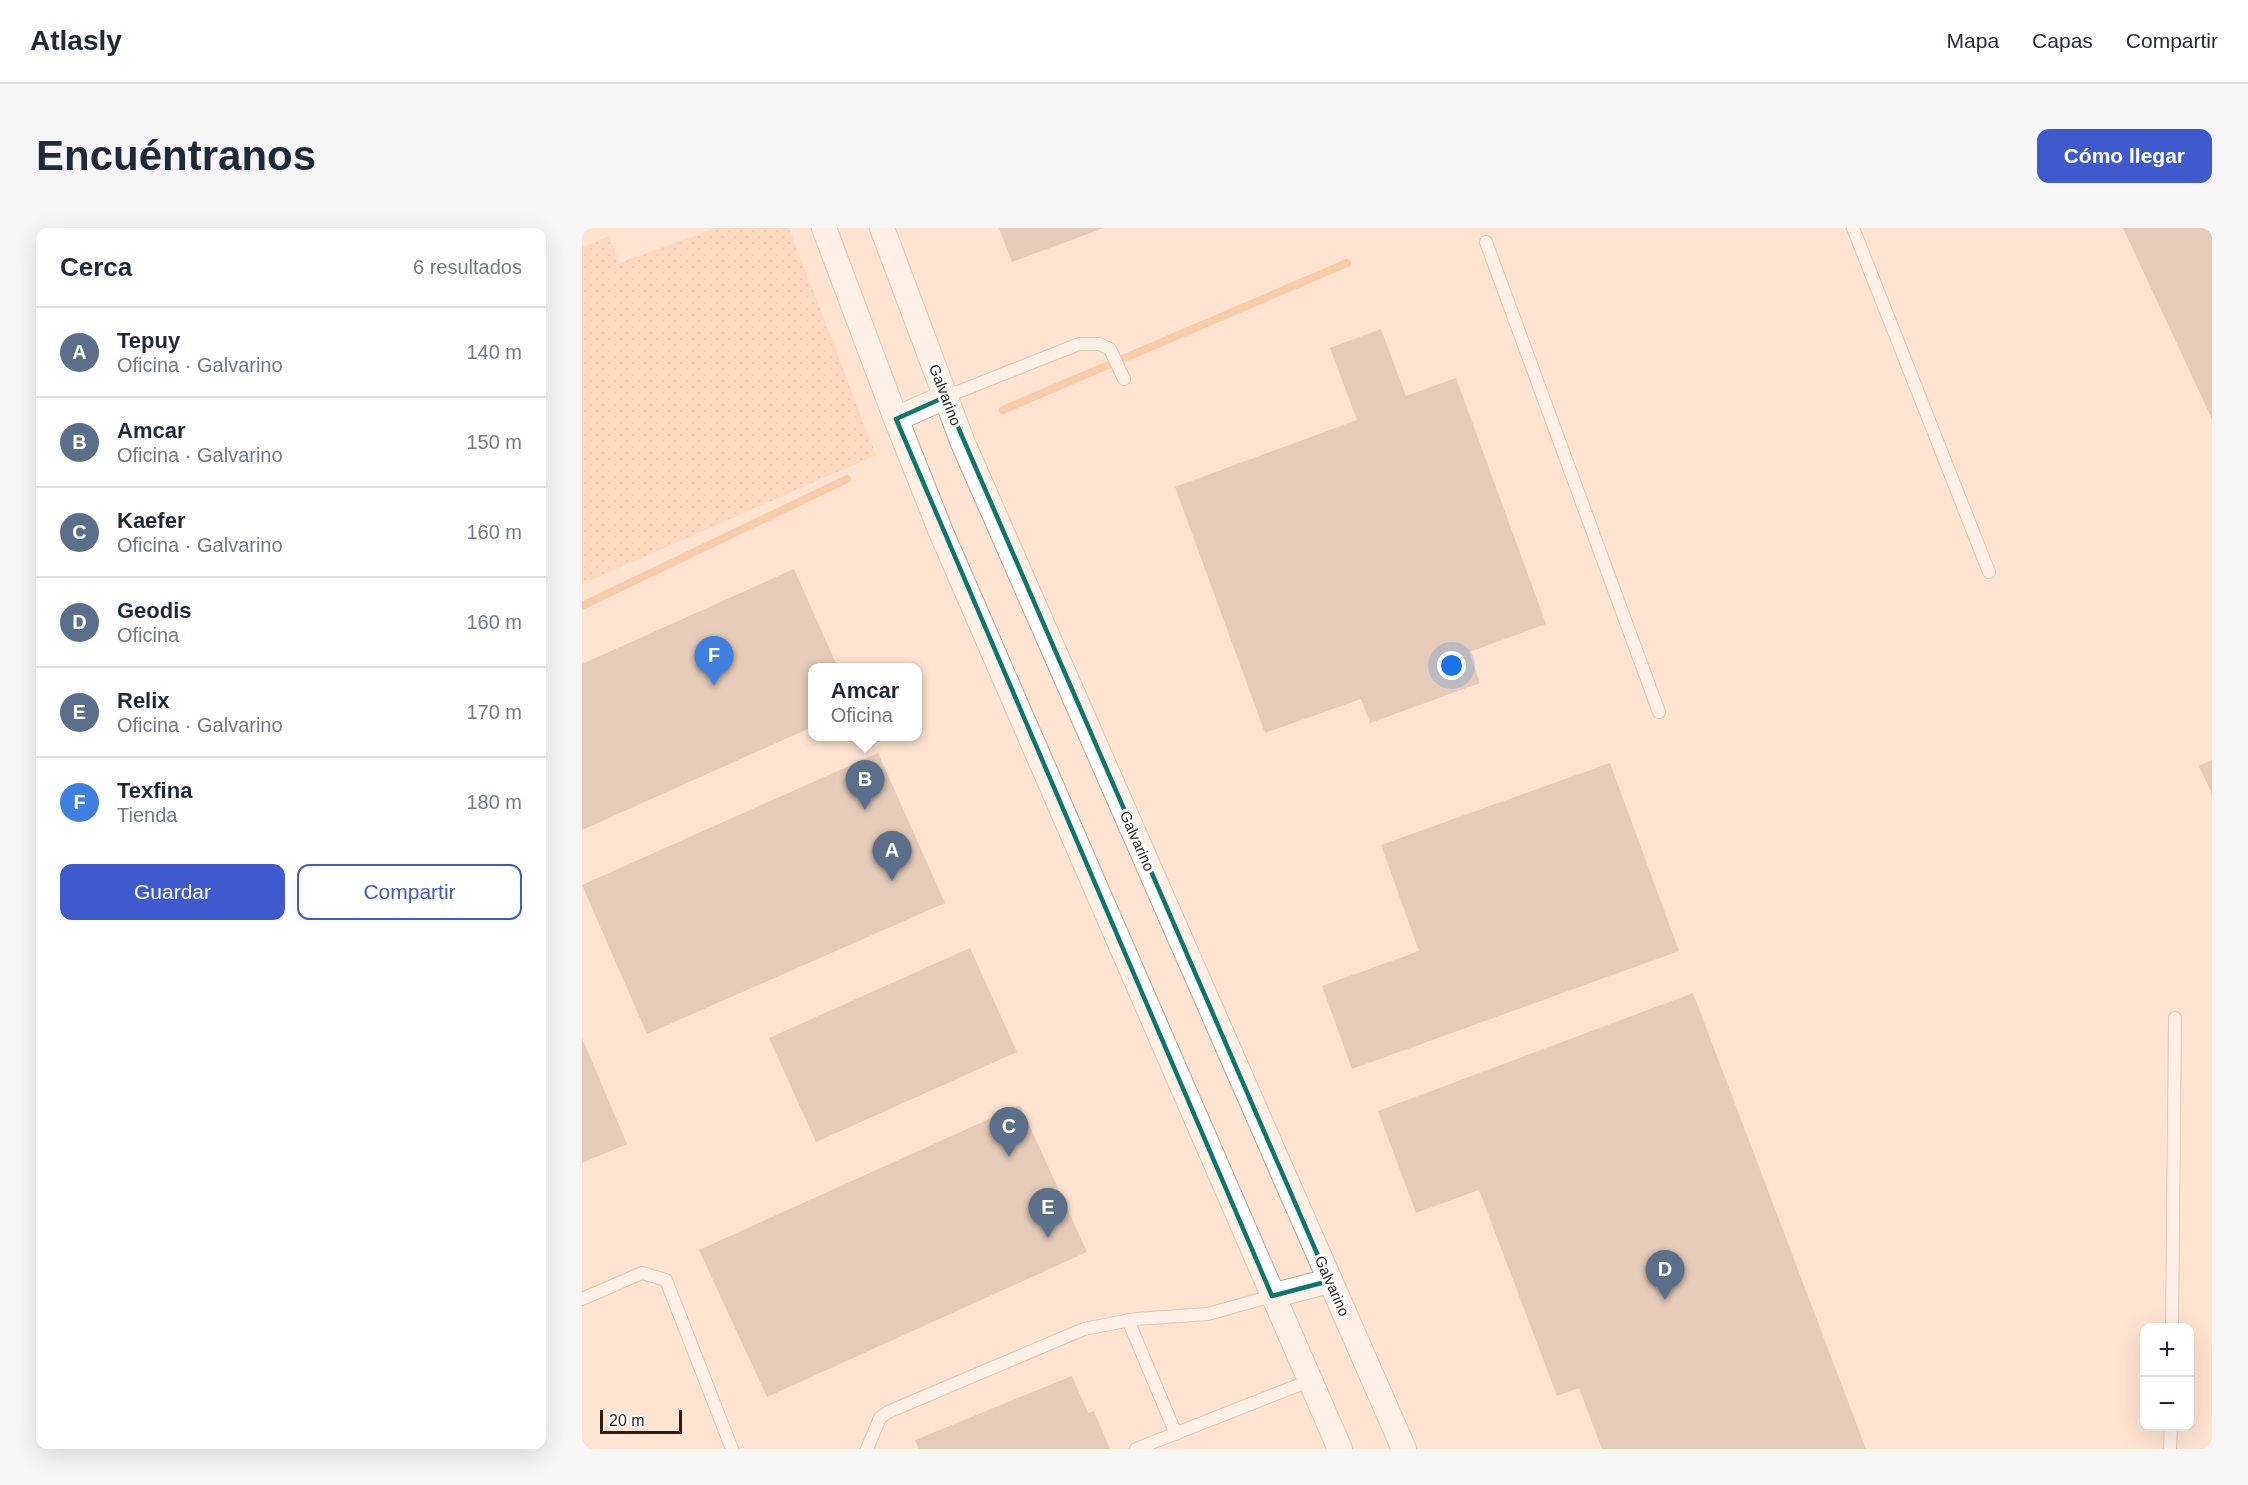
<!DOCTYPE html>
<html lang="es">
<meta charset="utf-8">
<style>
:root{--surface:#fff;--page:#f6f6f7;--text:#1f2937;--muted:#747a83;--line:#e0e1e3;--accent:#3f5acc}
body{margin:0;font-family:Arial,sans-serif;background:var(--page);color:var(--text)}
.controls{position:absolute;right:18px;bottom:18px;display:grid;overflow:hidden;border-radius:12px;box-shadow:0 6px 24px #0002}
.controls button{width:54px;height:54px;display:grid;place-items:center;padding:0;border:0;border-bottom:2px solid var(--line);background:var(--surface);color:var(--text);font:30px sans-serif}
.scale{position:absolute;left:18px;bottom:15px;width:82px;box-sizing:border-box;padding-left:6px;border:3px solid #271d16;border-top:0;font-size:16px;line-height:21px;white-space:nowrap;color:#271d16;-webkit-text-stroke:4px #fff;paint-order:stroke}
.you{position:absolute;left:870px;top:438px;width:21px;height:21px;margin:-15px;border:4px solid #fff;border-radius:50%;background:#1a73e8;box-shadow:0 0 0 9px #1a73e833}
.badge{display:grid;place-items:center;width:39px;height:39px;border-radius:50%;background:var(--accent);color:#fff;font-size:20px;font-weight:700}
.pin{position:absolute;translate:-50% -50px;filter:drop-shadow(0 2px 3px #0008)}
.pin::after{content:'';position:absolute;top:32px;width:21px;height:18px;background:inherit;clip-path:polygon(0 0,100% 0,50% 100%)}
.popup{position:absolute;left:226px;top:435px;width:114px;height:78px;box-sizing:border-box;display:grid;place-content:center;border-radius:12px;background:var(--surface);filter:drop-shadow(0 2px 4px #0005);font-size:20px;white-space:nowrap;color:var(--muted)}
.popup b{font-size:22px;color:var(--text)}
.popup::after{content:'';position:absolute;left:50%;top:100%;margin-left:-12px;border:12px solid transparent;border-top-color:var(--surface)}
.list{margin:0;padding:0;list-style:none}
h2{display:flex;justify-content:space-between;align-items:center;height:78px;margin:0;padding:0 24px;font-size:26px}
h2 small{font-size:20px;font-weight:400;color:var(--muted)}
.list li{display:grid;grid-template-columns:39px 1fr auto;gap:18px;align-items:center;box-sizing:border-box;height:90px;padding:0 24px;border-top:2px solid var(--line)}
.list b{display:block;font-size:22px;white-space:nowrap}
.list p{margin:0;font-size:20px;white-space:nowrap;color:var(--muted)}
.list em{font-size:20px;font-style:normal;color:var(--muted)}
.actions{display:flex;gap:12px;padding:18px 24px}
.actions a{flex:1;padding:14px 0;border:2px solid var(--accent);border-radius:12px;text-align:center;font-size:21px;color:var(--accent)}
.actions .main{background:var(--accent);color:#fff}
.map{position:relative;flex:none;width:1630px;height:1221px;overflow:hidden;border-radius:12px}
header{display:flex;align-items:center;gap:36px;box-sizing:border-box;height:84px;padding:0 30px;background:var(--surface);border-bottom:2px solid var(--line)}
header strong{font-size:28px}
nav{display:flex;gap:33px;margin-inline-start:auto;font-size:21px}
.intro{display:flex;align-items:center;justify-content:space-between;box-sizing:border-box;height:144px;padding:0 36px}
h1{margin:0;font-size:42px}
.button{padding:15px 27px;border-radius:12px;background:var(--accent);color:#fff;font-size:21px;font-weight:700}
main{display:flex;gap:36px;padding:0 36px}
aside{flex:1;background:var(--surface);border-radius:12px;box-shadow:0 6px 24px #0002}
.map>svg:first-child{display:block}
</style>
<header>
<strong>Atlasly</strong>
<nav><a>Mapa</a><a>Capas</a><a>Compartir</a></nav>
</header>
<div class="intro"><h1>Encuéntranos</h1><a class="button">Cómo llegar</a></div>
<main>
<aside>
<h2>Cerca<small>6 resultados</small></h2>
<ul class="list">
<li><span class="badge" style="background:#5c6f8a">A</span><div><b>Tepuy</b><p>Oficina · Galvarino</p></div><em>140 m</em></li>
<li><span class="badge" style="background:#5c6f8a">B</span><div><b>Amcar</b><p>Oficina · Galvarino</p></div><em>150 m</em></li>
<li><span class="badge" style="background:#5c6f8a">C</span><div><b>Kaefer</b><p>Oficina · Galvarino</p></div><em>160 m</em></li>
<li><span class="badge" style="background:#5c6f8a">D</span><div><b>Geodis</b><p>Oficina</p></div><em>160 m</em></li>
<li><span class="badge" style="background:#5c6f8a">E</span><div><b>Relix</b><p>Oficina · Galvarino</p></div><em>170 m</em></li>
<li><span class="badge" style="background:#3f7fe0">F</span><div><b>Texfina</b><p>Tienda</p></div><em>180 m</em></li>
</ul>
<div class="actions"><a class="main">Guardar</a><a>Compartir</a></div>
</aside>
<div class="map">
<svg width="1630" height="1221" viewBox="0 0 1630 1221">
<defs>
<pattern id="grass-dots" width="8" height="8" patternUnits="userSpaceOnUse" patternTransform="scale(1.5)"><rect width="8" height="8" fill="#fccdaa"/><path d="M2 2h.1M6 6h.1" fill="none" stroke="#d8b092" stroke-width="1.8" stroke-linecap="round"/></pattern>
</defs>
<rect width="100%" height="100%" fill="#fee4d0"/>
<polygon fill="url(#grass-dots)" points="133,0 207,0 294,227 0,356 0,19 27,8 38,35"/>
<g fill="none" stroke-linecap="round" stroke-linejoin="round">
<g stroke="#f3b07a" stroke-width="8">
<polyline points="421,182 765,35"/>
<polyline points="0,378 265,251"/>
</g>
</g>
<g fill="#c7ae9b">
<polygon points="417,0 522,0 430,34"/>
<polygon points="1541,0 1630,0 1630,191"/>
<polygon points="799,101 824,168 874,150 964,396 887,424 898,455 788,495 779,471 683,505 593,259 775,192 748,120"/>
<polygon points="212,341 256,440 230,440 230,499 0,602 0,436"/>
<polygon points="296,525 363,675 65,806 0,657"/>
<polygon points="1630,532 1630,566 1617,538"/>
<polygon points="1028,535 1097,723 770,841 740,758 837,723 799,617"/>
<polygon points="388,720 435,824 234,914 187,810"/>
<polygon points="1111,765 1284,1221 1020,1221 997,1160 975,1168 897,962 834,985 796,883"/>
<polygon points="0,810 45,916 0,935"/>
<polygon points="438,877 505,1024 185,1169 117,1022"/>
<polygon points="490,1148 506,1185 512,1183 528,1221 337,1221 333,1212"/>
</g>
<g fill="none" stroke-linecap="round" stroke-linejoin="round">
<g stroke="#bca491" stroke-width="14">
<g id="lane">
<polyline points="1271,0 1407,344"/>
<polyline points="904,14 1077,484"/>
<polyline points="363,169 497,116 517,116 528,121 542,151"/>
<polyline points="0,1071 60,1045 84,1052 150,1221"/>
<polyline points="546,1092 594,1206"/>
<polyline points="1590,1100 1593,790"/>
<polyline points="285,1221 298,1190 306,1184 502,1101 554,1091 626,1086 690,1068"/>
<polyline points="554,1221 727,1153"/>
<polyline points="1588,1221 1589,1198"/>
</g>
</g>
<g stroke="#bca491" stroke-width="26">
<g id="street">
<polyline points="242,0 314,191 359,304 758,1221"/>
<polyline points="300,0 381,215 822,1221"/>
<polyline points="314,191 363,169"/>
<polyline points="690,1068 747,1053"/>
</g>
</g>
<use href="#lane" stroke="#fff" stroke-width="12"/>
<use href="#street" stroke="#fff" stroke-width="24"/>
</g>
<path d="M0 0H1630V1221H0ZM363 169 747 1053 690 1068 314 191Z" fill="#fee4d0" fill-opacity=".55" fill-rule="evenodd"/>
<path fill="none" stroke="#0f766e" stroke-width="4.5" stroke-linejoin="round" d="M363 169 747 1053 690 1068 314 191Z"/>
<g text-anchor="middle" stroke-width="6" stroke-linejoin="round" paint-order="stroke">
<g font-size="15" fill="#271d16" stroke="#fff">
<text transform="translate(363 167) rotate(69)" y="5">Galvarino</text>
<text transform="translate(555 613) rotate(66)" y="5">Galvarino</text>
<text transform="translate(750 1058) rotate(66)" y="5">Galvarino</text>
</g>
</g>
</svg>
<div class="controls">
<button>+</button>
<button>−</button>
</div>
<div class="scale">20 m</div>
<div class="you"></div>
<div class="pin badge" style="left:310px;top:653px;background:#5c6f8a">A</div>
<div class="pin badge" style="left:283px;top:582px;background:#5c6f8a">B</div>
<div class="popup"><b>Amcar</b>Oficina</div>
<div class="pin badge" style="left:427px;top:929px;background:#5c6f8a">C</div>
<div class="pin badge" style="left:1083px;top:1072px;background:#5c6f8a">D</div>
<div class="pin badge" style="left:466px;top:1010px;background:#5c6f8a">E</div>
<div class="pin badge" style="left:132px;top:458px;background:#3f7fe0">F</div>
</div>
</main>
